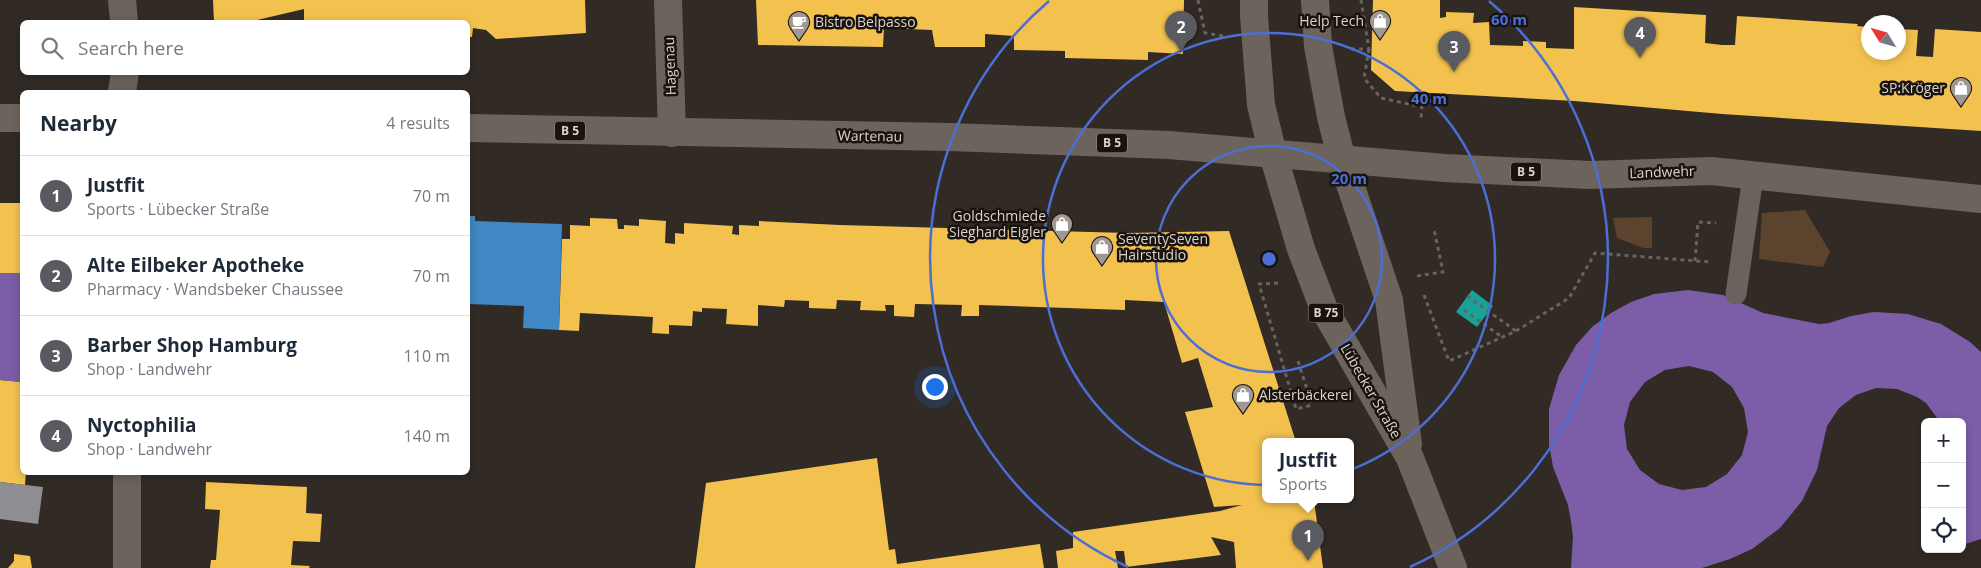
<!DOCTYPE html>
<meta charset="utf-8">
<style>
:root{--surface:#fff;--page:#f6f6f7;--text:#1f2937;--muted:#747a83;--line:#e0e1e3;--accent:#595b60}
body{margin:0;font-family:"Open Sans",sans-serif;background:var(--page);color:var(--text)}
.controls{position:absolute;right:15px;bottom:15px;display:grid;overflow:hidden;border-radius:8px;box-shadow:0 2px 8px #0003}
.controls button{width:45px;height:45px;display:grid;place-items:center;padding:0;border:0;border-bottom:1px solid var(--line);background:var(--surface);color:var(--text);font:25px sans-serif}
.compass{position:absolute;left:1861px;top:15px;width:45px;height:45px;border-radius:50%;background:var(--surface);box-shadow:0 2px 8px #0003;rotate:307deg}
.you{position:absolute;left:934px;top:386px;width:18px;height:18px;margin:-12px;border:4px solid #fff;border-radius:50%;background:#1a73e8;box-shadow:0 0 0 8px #1a73e833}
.badge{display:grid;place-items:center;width:32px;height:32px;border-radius:50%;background:var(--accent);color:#fff;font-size:16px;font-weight:700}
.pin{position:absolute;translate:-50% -41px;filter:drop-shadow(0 1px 2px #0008)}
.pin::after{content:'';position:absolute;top:26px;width:18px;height:15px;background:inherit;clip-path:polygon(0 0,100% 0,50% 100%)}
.popup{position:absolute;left:1262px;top:438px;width:92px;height:65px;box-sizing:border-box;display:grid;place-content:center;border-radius:8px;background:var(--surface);filter:drop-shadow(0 1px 4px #0005);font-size:16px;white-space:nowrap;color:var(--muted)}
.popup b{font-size:19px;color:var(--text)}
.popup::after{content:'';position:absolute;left:50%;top:100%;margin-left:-10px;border:10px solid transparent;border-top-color:var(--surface)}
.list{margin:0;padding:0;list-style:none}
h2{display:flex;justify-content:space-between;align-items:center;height:65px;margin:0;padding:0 20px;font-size:21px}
h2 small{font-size:16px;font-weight:400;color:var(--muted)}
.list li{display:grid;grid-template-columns:32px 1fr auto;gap:15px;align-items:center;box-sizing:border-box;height:80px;padding:0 20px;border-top:1px solid var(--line)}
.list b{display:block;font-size:19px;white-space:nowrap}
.list p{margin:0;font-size:16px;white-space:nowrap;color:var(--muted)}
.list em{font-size:16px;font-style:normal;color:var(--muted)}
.icon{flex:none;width:28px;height:28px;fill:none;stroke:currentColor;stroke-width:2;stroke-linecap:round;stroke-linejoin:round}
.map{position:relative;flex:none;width:1981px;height:568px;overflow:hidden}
.search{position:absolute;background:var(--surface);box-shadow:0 2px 8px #0003;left:20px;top:20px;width:450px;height:55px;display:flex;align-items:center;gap:12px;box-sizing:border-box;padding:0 18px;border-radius:8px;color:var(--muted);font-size:19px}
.panel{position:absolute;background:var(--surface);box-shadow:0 2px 8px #0003;left:20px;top:90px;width:450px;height:385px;border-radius:8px}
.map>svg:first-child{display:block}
</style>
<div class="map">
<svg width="1981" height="568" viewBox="0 0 1981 568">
<rect width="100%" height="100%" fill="#312a25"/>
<g fill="#5c432e">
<polygon points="1805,210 1830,252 1823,267 1759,259 1762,213"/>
<polygon points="1652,217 1652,248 1643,248 1617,238 1613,218"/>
</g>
<g fill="#f2c14e">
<polygon points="213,0 585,0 586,33 496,39 486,30 473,28 472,37 468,37 468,22 304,22 304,9 249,22 214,22"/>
<polygon points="756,0 1184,0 1183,54 1148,52 1148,60 1065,58 1065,51 1014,50 1014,36 985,34 985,47 935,47 932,30 884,28 883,47 758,45"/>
<polygon points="1373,0 1440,0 1440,18 1446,17 1446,12 1474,13 1473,23 1489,22 1490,45 1523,46 1523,41 1546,42 1546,48 1574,49 1574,7 1706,15 1705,43 1722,45 1735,45 1737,16 1858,24 1857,26 1868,27 1868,52 1898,52 1898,29 1918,30 1916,56 1933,57 1935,29 1981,32 1981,131 1722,114 1574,101 1395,91 1371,70"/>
<rect x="0" y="203" width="22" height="70"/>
<polygon points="590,218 617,219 618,229 624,229 624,225 639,226 639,219 666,221 665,243 675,244 675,233 684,234 684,223 733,226 732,234 739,235 739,225 759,226 759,221 840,225 1128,233 1229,231 1296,442 1266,442 1266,500 1314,500 1323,568 1236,568 1234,542 1211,537 1221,555 1126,567 1124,551 1115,551 1118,568 1058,568 1056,551 1073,548 1073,532 1220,511 1242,505 1214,507 1185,412 1213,407 1198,358 1182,363 1164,302 1125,300 1125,310 979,305 979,316 961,316 962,305 915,304 914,317 894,316 894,305 885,305 886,311 860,310 861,301 837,300 836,309 809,308 809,301 785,300 784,307 758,305 758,326 726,324 727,309 702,308 702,312 693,311 692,326 669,325 669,334 652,333 653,317 580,313 579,331 559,330 562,239 570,239 570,225 590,226"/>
<polygon points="0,380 22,382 22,472 26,472 25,485 0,482"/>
<polygon points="877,458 889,550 895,549 897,564 1040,544 1044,568 695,568 706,483"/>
<polygon points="206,482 307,487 306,513 322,514 320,542 293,541 291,565 310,566 309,568 210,568 211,560 216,560 220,510 205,509"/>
<polygon points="14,554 30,556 32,568 8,568 14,561"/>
</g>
<g fill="#7b5ea7" fill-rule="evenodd">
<polygon points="0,273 22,273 22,382 0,380"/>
<path d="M1688 290 1723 295 1763 313 1819 324 1829 323 1851 316 1874 312 1908 314 1941 324 1970 342 1981 352V539L1962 545V422H1940L1926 403 1917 397 1897 389 1876 388 1856 395 1839 408 1827 426 1817 470 1802 501 1780 528 1752 549 1730 559 1702 568H1571L1573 537 1571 521 1568 505 1553 467 1549 444V409L1559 375 1576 345 1592 327 1611 313 1631 302 1654 294ZM1689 366 1713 372 1732 387 1744 408 1748 432 1742 455 1727 474 1706 487 1682 490 1659 484 1640 470 1627 449 1624 425 1630 402 1645 382 1665 370Z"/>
</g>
<polygon fill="#3f88c5" points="468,216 475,216 475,221 562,224 559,330 523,328 524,306 468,304"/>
<polygon fill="#17a398" points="1472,290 1493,306 1477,327 1456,312"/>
<polygon fill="#8d8d92" points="0,482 43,487 38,524 0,519"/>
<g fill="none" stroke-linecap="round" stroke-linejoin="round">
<g stroke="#69635e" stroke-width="3" stroke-dasharray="4 4" stroke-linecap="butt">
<polyline points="1198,0 1205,33 1223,36"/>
<polyline points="1351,49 1369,49 1361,0"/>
<polyline points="1369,49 1364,78 1381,98 1422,107 1421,118"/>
<polyline points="1695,261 1698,222 1716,223"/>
<polyline points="1417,276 1443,272 1434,229"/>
<polyline points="1278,283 1259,284 1296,409 1312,405 1297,358"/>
<polyline points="1424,295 1449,361 1516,331 1569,298 1595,253 1710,262"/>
<polyline points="1467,296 1516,331"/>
<polyline points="1464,310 1502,337"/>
</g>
<polyline stroke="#6a625c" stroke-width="21" points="1736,294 1753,176"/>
<g stroke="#6a625c" stroke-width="28">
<polyline points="122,0 124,22"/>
<polyline points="668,0 672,133"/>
<polyline points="122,92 125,72"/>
<polyline points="127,472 127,568"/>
</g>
<g stroke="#6c635c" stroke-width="28">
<polyline points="1254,0 1254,16 1261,105 1273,154 1301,249 1324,309 1410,458 1453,568"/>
<polyline points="1315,0 1318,46 1331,117 1342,160 1389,300 1408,444"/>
<polyline points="0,118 22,118"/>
<polyline points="468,128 950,137 1169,145 1445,168 1590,175 1711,171 1981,199"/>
</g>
</g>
<g fill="none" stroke="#4c6fd5" stroke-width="2.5">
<circle cx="1269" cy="259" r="113"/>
<circle cx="1269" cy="259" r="226"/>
<path d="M1128 567A339 339 0 0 1 1049 1M1489 1A339 339 0 0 1 1410 567"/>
</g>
<defs>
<g id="shop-pin" transform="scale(1.125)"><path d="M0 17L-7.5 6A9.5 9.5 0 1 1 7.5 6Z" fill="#a09892" stroke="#19130f"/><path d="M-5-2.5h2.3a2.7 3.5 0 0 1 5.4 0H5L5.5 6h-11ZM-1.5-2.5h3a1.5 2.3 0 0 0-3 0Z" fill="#fff"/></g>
<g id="cafe-pin" transform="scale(1.125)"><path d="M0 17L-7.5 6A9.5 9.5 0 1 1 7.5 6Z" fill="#a09892" stroke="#19130f"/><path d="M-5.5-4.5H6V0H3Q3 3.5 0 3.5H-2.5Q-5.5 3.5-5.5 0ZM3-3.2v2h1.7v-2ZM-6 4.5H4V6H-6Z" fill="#fff"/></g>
</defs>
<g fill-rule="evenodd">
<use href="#shop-pin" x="1380" y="21"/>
<use href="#cafe-pin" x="799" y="22"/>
<use href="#shop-pin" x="1961" y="88"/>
<use href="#shop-pin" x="1062" y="224"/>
<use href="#shop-pin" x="1102" y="247"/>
<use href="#shop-pin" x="1243" y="395"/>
</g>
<g text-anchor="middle" stroke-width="5" stroke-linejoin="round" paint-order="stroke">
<g fill="#19130f" stroke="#a19993" stroke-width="1">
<rect x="555" y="121.5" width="30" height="19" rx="4"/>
<rect x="1097" y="133.5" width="30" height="19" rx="4"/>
<rect x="1511" y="162.5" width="30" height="19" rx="4"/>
<rect x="1308.5" y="303.5" width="35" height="19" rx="4"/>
</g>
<g font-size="12" font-weight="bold" fill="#dbd3cc">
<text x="570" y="135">B 5</text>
<text x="1112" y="147">B 5</text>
<text x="1526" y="176">B 5</text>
<text x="1326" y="317">B 75</text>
</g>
<g font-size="14" fill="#dbd3cc" stroke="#19130f" text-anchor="end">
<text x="1364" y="26">Help Tech</text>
<text x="815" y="27" text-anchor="start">Bistro Belpasso</text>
<text x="1945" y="93">SP:Kröger</text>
<text x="1046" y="221">Goldschmiede<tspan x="1046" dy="16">Sieghard Eigler</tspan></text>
<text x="1118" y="244" text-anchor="start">SeventySeven<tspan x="1118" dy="16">Hairstudio</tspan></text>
<text x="1259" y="400" text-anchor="start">Alsterbäckerei</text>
</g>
<g font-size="14" fill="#dbd3cc" stroke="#19130f">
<text transform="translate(670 66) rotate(-92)" y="5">Hagenau</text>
<text transform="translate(870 136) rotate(1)" y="5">Wartenau</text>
<text transform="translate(1662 172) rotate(-2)" y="5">Landwehr</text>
<text transform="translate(1371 391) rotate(60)" y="5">Lübecker Straße</text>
</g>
</g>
<circle cx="1269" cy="259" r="8" fill="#4c6fd5" stroke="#19130f" stroke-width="2.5"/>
<g font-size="15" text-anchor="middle" font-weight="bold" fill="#4c6fd5" stroke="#19130f" stroke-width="5" stroke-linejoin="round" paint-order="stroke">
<text x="1509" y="25">60 m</text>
<text x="1429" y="104">40 m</text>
<text x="1349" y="184">20 m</text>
</g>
</svg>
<div class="controls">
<button>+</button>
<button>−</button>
<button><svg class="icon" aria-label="locate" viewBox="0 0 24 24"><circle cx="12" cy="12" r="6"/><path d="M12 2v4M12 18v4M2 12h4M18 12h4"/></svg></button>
</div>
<svg class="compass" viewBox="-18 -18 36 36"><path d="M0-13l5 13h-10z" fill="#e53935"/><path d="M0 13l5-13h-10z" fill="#747a83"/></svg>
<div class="you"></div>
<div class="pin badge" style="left:1308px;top:561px">1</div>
<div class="popup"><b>Justfit</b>Sports</div>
<div class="pin badge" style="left:1181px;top:52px">2</div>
<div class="pin badge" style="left:1454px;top:72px">3</div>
<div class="pin badge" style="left:1640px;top:58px">4</div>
<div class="search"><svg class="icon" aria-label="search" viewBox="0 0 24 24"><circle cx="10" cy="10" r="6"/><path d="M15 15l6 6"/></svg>Search here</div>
<section class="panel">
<h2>Nearby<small>4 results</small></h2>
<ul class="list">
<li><span class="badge">1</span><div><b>Justfit</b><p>Sports · Lübecker Straße</p></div><em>70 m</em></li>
<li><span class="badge">2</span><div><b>Alte Eilbeker Apotheke</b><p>Pharmacy · Wandsbeker Chaussee</p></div><em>70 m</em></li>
<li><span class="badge">3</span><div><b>Barber Shop Hamburg</b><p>Shop · Landwehr</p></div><em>110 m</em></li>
<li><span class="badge">4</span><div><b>Nyctophilia</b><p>Shop · Landwehr</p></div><em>140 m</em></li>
</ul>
</section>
</div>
